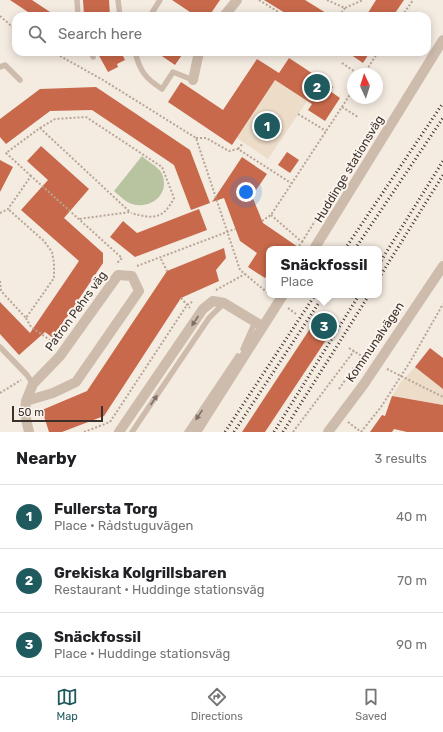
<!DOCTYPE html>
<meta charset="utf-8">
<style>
:root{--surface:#fff;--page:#f2f2f2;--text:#202124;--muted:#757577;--line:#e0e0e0;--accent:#1f5a5e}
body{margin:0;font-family:Rubik,sans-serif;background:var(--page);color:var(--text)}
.compass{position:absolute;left:347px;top:68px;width:36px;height:36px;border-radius:50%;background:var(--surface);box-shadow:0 2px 10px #0003;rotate:356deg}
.scale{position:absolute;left:12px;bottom:10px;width:91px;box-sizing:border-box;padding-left:4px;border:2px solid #3b302b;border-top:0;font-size:11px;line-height:14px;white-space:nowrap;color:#3b302b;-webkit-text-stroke:3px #fbf5ee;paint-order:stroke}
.you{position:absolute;left:246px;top:192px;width:14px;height:14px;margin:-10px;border:3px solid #fff;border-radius:50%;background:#1a73e8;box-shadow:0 0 0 6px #1a73e833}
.badge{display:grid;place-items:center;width:26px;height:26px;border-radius:50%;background:var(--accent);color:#fff;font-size:13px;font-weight:700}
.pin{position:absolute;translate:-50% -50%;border:2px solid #fff;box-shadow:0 1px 4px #0006}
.popup{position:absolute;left:266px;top:246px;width:116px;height:52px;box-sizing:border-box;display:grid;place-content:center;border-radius:8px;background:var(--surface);filter:drop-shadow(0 1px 3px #0005);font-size:13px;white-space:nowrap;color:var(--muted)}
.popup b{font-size:15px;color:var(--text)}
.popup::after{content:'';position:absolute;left:50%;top:100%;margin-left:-8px;border:8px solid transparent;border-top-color:var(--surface)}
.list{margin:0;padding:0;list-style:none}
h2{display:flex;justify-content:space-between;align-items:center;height:52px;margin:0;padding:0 16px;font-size:17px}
h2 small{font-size:13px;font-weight:400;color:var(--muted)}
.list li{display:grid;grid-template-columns:26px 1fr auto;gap:12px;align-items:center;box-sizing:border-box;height:64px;padding:0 16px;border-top:1px solid var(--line)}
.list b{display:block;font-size:15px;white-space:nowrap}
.list p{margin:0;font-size:13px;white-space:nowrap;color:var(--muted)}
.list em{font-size:13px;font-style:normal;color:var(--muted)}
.icon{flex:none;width:22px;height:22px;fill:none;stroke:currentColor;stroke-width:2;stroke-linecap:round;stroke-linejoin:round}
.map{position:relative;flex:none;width:443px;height:432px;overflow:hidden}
.search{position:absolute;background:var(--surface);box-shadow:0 2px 10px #0003;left:12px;right:12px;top:12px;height:44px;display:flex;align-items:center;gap:10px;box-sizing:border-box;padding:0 14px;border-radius:12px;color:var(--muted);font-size:15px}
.sheet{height:244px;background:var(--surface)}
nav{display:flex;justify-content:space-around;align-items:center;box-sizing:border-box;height:56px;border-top:1px solid var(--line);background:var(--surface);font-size:11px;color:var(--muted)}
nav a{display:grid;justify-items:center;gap:2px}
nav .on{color:var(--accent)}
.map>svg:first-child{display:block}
</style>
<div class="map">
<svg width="443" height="432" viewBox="0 0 443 432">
<rect width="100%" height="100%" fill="#f4ebe1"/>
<path fill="#b8c4a0" d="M142 156C147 161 157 166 161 172 172 193 151 210 132 204 125 202 119 195 114 191Z"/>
<g fill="#ecdcc8">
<polygon points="275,80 307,101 268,159 237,138"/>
<polygon points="415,367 443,389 443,405 392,396 400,383"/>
</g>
<g fill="#c8694b">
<polygon points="10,0 32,0 56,16 34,16"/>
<polygon points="83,0 109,0 110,16 84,16"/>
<polygon points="172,0 220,0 209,16 196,16"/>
<polygon points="264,0 305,0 331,16 290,16"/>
<polygon points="376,0 404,0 393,16 366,16"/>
<polygon points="97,52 121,52 125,60 117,64 118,67 108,72"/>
<polygon points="156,52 184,52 175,65"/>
<polygon points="347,52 370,52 363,63"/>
<polygon points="289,58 333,87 330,91 340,98 325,121 308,110 312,104 275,80 232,145 168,102 181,82 223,110 257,59 279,73"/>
<polygon points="96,87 190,150 210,203 191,210 174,165 92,110 50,111 6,144 0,137 0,119 40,89"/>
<polygon points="41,146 89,189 64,218 103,253 103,263 53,338 45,332 19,355 0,334 0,302 30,333 79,261 21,210 48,180 27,161"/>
<polygon points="287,152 299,160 290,173 278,165"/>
<polygon points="242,157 267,174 252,196 263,223 301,249 269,249 269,272 265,278 248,267 257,253 240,241 224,198 212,202"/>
<polygon points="0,160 13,167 0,192"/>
<polygon points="199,209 207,230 135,257 110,237 123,221 137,233"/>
<polygon points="224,248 226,258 216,270 219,281 181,298 104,416 62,432 49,432 42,410 87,391 167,271"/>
<polygon points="319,315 336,325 265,432 242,432"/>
<polygon points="430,348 443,358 443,389 415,367"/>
<polygon points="392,396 443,405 443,432 407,432 394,429 392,432 370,432 382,415 385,416"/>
</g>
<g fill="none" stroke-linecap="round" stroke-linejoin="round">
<g stroke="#b9a596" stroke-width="2" stroke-dasharray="2 2" stroke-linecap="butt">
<polyline points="259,0 285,16"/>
<polyline points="327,0 345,8 363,0"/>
<polyline points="0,16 16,30"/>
<polyline points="339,16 345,8"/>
<polyline points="402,16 413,0"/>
<polyline points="53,52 103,80 196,138 240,270 269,294"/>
<polyline points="342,63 358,74"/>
<polyline points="364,74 378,52"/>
<polyline points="342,107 358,117"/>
<polyline points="298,114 326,131"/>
<path d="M40 128 55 119 86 117 162 167 174 198C163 220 153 219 131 213"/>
<polyline points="196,138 206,138 229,151 238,149 291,183"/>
<polyline points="238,149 243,143"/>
<polyline points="31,176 6,153 40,128 130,212 79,219"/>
<polyline points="0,213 8,209 31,176 122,258 116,264"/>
<polyline points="271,215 302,242 297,249"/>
<polyline points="262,221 271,215 353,90"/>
<polyline points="302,242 315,221"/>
<polyline points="161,259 167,271"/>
<polyline points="137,266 235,229"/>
<polyline points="0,281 1,291 26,318 54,278 54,263 52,252 44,241 8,209"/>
<polyline points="216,290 245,274"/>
<polyline points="181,298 190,308"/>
<polyline points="288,308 296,314"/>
<polyline points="26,318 31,327 56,344"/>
<polyline points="349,348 368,360"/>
<polyline points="387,369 443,397"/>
<polyline points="339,389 362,356"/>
<polyline points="0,393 21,380"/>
<polyline points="348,422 361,432"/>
<polyline points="84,432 110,422 187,305 194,301"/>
<polyline points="293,432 354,351"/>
<polyline points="361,432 381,407 410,362 443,304"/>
</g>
<g stroke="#cdbbac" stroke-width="5.5">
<polyline points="77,0 78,16"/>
<polyline points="118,0 120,16"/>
<polyline points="150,16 160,0"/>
<polyline points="91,52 93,57"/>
<path d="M135 52C140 71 145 78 162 89L173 72 193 80"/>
<polyline points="0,67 5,65 20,80"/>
<polyline points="0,347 27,375 33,384"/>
<polyline points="243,349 255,322"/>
<polyline points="132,432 209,318 224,303"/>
<polyline points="187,432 238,356"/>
</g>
<g stroke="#cdbbac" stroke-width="10">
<polyline points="224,16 237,0"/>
<polyline points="193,80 199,52"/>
<polyline points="314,249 443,40"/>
<polyline points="26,401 53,393 76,382 139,291 132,276 118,275 60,356 33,384 26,401 25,414 29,432"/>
<polyline points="119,432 203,309 213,301 224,303 262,326"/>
<polyline points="196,432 283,295"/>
</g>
<polyline stroke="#cdbbac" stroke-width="10" points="328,432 364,384 443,266"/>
<g stroke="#3b302b" stroke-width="3" stroke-dasharray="1 3" stroke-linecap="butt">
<polyline points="345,249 443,103"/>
<polyline points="355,249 443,118"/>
<polyline points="379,264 443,161"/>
<polyline points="379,278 443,175"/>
<polyline points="225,432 315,295"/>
<polyline points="234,432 324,295"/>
<polyline points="274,432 359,295"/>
<polyline points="283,432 369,295"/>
</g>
</g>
<defs><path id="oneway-solid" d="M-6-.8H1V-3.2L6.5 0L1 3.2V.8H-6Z"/></defs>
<g fill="#7d6f65">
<use href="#oneway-solid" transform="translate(195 321) rotate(124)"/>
<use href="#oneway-solid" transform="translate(154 400) rotate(-56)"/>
<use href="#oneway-solid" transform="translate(199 415) rotate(124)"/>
</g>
<g text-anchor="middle" stroke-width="4" stroke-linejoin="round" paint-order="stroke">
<g font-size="12" fill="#3b302b" stroke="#fbf5ee">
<text transform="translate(349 169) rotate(-59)" y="4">Huddinge stationsväg</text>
<text transform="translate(76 311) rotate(-54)" y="4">Patron Pehrs väg</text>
<text transform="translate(375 342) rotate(-56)" y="4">Kommunalvägen</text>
</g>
</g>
</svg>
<svg class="compass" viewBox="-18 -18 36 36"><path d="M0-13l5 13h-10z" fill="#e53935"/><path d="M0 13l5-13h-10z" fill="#757577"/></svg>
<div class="scale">50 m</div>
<div class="you"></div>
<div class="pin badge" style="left:267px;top:126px">1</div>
<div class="pin badge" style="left:317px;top:87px">2</div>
<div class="pin badge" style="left:324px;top:326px">3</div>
<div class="popup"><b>Snäckfossil</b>Place</div>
<div class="search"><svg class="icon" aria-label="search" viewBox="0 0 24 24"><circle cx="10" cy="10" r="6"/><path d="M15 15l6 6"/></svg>Search here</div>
</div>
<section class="sheet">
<h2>Nearby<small>3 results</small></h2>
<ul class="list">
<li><span class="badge">1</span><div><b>Fullersta Torg</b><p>Place · Rådstuguvägen</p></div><em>40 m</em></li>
<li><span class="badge">2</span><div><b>Grekiska Kolgrillsbaren</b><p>Restaurant · Huddinge stationsväg</p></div><em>70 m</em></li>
<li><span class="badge">3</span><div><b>Snäckfossil</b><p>Place · Huddinge stationsväg</p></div><em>90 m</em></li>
</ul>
</section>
<nav>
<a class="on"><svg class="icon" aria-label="map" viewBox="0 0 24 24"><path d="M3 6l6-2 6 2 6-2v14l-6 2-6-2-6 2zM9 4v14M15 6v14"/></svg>Map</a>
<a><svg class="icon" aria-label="directions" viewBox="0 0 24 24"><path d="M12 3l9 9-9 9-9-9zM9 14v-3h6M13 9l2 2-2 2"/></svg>Directions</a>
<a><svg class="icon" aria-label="saved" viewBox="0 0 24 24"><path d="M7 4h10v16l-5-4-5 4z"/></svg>Saved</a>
</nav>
